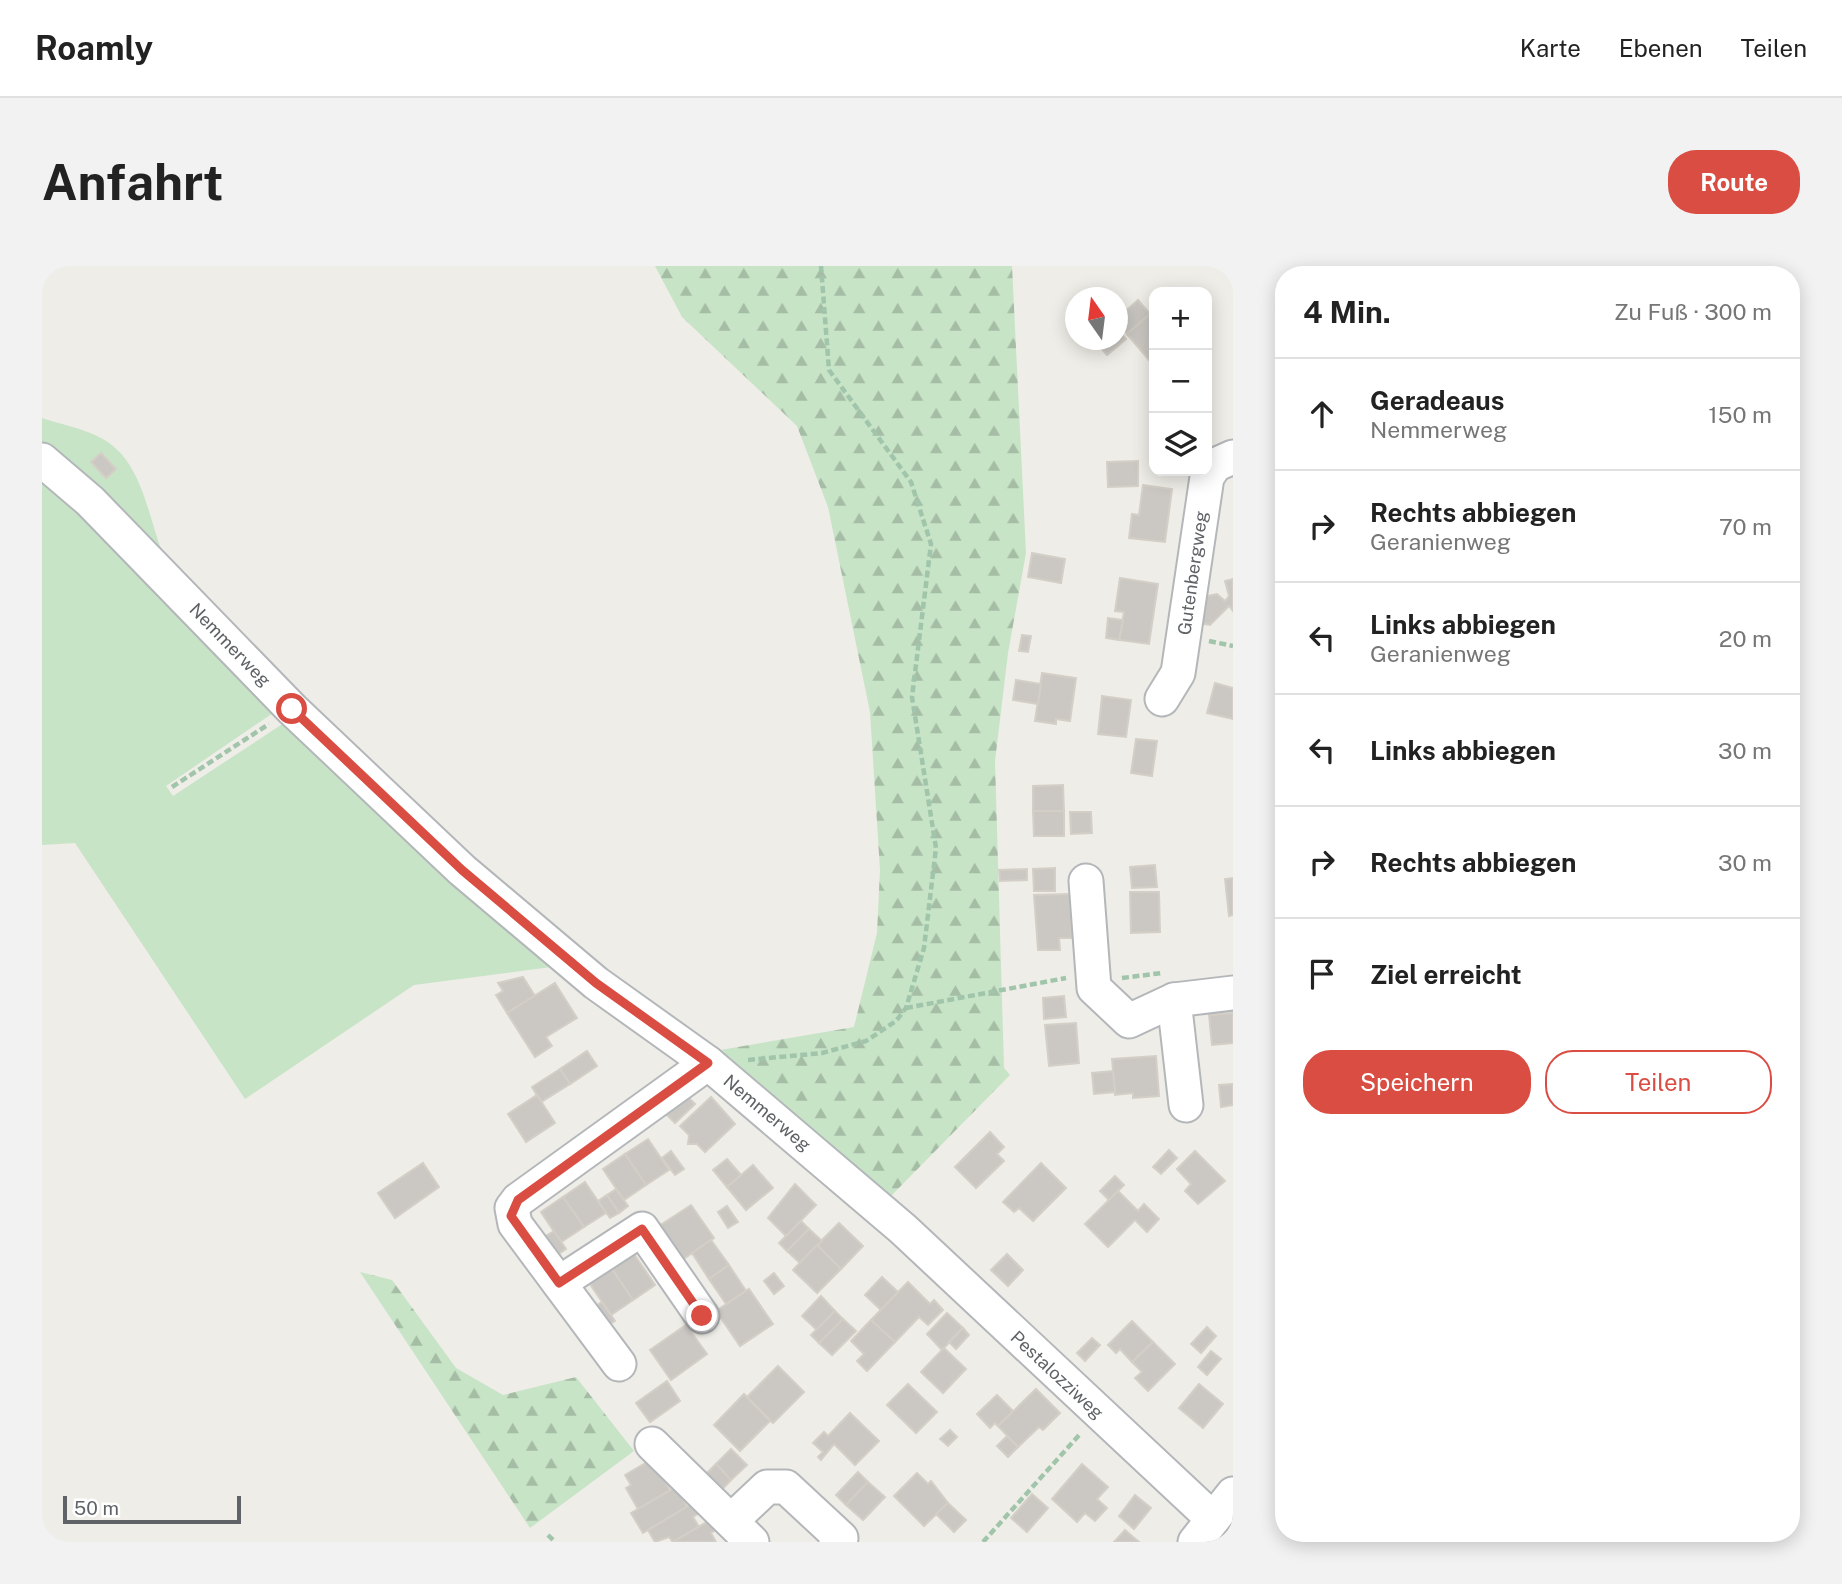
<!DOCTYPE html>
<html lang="de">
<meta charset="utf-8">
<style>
:root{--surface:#fff;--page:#f2f2f2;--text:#222;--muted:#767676;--line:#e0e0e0;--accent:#da4d43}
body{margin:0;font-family:"Public Sans",sans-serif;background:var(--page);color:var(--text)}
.controls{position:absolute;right:21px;top:21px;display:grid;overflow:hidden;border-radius:14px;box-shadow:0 4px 18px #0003}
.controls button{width:63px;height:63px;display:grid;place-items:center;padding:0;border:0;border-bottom:2px solid var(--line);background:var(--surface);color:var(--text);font:35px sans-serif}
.compass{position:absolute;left:1023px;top:21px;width:63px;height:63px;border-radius:50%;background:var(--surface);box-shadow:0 4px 18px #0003;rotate:346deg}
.scale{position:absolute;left:21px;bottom:18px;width:178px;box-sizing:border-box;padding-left:7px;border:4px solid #5f6266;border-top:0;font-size:19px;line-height:24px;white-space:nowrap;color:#5f6266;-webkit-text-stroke:5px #fff;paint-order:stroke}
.stop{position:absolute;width:21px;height:21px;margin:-16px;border:5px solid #da4d43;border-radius:50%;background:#fff}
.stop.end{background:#da4d43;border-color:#fff;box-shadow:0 2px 7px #0008}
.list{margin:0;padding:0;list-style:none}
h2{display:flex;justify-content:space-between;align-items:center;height:91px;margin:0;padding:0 28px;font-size:30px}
h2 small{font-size:23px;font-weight:400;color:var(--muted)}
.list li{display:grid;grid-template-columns:46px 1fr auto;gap:21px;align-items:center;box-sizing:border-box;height:112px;padding:0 28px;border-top:2px solid var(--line)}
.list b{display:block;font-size:26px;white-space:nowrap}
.list p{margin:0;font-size:23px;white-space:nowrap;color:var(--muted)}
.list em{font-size:23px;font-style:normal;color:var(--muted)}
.actions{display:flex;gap:14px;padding:21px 28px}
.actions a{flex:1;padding:16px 0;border:2px solid var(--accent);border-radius:28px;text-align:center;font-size:24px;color:var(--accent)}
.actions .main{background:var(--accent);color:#fff}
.icon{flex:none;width:38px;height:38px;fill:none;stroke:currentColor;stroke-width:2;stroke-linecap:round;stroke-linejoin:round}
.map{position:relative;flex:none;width:1191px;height:1276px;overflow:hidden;border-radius:28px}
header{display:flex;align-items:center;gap:42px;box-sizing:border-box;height:98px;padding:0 35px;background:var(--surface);border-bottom:2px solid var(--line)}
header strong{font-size:33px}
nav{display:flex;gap:38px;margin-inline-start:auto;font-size:24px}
.intro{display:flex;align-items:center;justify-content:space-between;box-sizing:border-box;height:168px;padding:0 42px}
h1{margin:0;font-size:49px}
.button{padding:18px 32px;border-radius:28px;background:var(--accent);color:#fff;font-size:24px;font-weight:700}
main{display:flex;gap:42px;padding:0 42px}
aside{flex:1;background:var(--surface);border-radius:28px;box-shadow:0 4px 18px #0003}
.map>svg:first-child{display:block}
</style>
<header>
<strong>Roamly</strong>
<nav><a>Karte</a><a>Ebenen</a><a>Teilen</a></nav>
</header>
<div class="intro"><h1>Anfahrt</h1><a class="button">Route</a></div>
<main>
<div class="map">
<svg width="1191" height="1276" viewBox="0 0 1191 1276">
<defs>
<pattern id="forest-firs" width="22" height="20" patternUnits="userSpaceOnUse" patternTransform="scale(1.75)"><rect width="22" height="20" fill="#c7e4c7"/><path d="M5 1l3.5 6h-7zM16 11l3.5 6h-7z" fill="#a5bca5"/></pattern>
</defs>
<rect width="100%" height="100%" fill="#efede7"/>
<g fill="#c7e4c7">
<path d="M0 152C18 158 39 162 57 171 99 191 105 246 120 286L0 180Z"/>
<polygon points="0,203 231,447 124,520 131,530 248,453 517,700 372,719 203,833 33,577 0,579"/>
</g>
<g fill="url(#forest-firs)">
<polygon points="613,0 970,0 984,287 966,387 953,495 962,802 968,809 846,933 667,786 812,761 835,667 838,604 828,446 786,241 755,160 640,51"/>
<polygon points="318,1006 350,1014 414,1102 461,1129 534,1111 592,1185 488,1262"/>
</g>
<g fill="#cbc8c4" stroke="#d4cfc6" stroke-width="2">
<polygon points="1096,34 1108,48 1085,68 1076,52"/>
<polygon points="1108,48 1112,53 1112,100 1085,68"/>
<polygon points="1076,63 1084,73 1065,89 1052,74 1076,74"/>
<polygon points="59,187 74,203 64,212 49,196"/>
<polygon points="1096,195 1096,220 1066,221 1065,196"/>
<polygon points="1101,219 1130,223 1123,276 1087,272 1090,248 1097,249"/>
<polygon points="990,287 1023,293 1019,317 986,311"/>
<polygon points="1078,312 1116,318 1107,378 1077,374 1082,346 1073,345"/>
<polygon points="1191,313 1191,345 1187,340 1168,359 1156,357 1160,331 1175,328 1183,335 1187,330 1183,315"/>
<polygon points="1066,352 1081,354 1077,374 1064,372"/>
<polygon points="980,369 989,370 986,386 977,385"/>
<polygon points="1000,407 1034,412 1028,455 1014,453 1014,458 993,455"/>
<polygon points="974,414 999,418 996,438 971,434"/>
<polygon points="1173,417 1191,422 1191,453 1165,447"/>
<polygon points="1060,430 1089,434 1084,471 1056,468"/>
<polygon points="1094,473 1115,475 1110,510 1089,507"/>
<polygon points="1021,519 1022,545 991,545 991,520"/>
<polygon points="991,545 1022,545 1022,570 992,570"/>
<polygon points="1028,546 1049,546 1050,567 1029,568"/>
<polygon points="1113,599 1115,621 1090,622 1088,601"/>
<polygon points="1013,602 1013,625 992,625 991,603"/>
<polygon points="985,603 985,614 958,615 957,604"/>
<polygon points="1191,612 1191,649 1187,650 1183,613"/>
<polygon points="1088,626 1117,626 1118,666 1089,667"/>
<polygon points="1028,628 1030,672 1017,672 1018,684 996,684 992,629"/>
<polygon points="481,711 493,730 465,747 454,729 461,725 456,717"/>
<polygon points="513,717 535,752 504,771 510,780 493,791 465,747"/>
<polygon points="1022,730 1024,751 1002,753 1001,732"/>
<polygon points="1191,747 1191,777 1170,779 1167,749"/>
<polygon points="1034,757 1037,797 1007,800 1003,759"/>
<polygon points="545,785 555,800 528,818 518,803"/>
<polygon points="1114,790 1117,830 1091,832 1091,827 1073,829 1070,793"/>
<polygon points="518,803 528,818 499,836 490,821"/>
<polygon points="1071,805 1073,826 1052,828 1050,807"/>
<polygon points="1191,818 1191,839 1179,841 1177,819"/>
<polygon points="641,826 653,838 633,857 621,845"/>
<polygon points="495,829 513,857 484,876 466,848"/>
<polygon points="669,831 693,858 663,886 655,878 646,878 647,869 638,860"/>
<polygon points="948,866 962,881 955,888 962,895 934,922 913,901"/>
<polygon points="606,873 627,904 604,919 583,888"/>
<polygon points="1127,884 1135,892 1119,908 1111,901"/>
<polygon points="629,885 642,903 633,909 620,892"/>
<polygon points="1153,885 1183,915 1156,938 1143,925 1149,918 1135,903"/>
<polygon points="583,888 604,919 582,934 561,903"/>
<polygon points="685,893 699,909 685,921 671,904"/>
<polygon points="381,897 397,921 353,952 336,927"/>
<polygon points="999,897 1024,922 991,955 977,942 972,946 961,936"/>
<polygon points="711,899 731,922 704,944 685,921"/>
<polygon points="1073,910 1082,919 1067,934 1058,925"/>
<polygon points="543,916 564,947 542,961 521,931"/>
<polygon points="753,918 774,939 744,970 726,952"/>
<polygon points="574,923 586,940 577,947 565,929"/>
<polygon points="1076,925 1096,945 1102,938 1117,953 1105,966 1093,954 1066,981 1043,958"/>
<polygon points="565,929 577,947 568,952 556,935"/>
<polygon points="521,931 542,961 519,976 499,946"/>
<polygon points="649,939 672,972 640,994 617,960"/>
<polygon points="685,940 696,956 686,962 676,946"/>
<polygon points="759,955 767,963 745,985 737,977"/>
<polygon points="797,957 821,980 799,1003 775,979"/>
<polygon points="767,963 780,975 758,997 745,985"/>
<polygon points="512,965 524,983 515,989 502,971"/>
<polygon points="669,974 687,999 667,1013 650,987"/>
<polygon points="775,979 799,1003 775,1027 751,1004"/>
<polygon points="592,988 613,1019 591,1034 570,1003"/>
<polygon points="965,988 981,1004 966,1020 949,1004"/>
<polygon points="687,999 704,1025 684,1038 667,1013"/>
<polygon points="570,1003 591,1034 569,1049 548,1018"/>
<polygon points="732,1007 742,1020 732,1028 722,1015"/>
<polygon points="840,1011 856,1026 839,1044 823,1029"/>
<polygon points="866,1016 888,1038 892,1034 901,1044 886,1059 877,1051 853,1076 829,1054"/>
<polygon points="707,1023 731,1058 698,1080 674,1045"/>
<polygon points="779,1030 793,1045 775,1064 760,1050"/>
<polygon points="560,1036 573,1055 563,1061 551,1042"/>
<polygon points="793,1045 801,1053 777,1077 769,1069"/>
<polygon points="905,1047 921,1062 900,1084 885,1068"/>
<polygon points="801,1053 814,1065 790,1089 777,1077"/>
<polygon points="829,1054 853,1076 825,1105 815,1095 822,1088 809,1075"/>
<polygon points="1090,1055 1111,1076 1090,1096 1078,1083 1074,1087 1066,1079"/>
<polygon points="644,1059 665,1088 629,1114 608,1084"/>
<polygon points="1165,1061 1174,1070 1159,1087 1149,1078"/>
<polygon points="921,1062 927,1069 914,1083 907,1076"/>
<polygon points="1050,1072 1058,1079 1043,1095 1035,1087"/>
<polygon points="1111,1076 1133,1098 1106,1125 1093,1112 1100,1106 1090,1096"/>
<polygon points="902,1082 924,1103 901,1127 879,1106"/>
<polygon points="1169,1085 1179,1093 1165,1109 1156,1101"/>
<polygon points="736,1100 762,1126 731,1157 705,1131"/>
<polygon points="625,1115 638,1135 608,1156 594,1137"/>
<polygon points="866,1118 895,1146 874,1167 845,1139"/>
<polygon points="1157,1118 1181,1138 1161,1162 1137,1142"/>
<polygon points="994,1123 1018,1147 1001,1164 997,1161 976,1181 956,1160"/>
<polygon points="702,1128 728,1155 698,1185 672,1159"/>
<polygon points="955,1129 971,1145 956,1160 953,1157 948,1162 935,1148"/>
<polygon points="808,1147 837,1175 813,1199 792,1178 779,1194 776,1191 781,1186 771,1177 782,1166 786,1170"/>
<polygon points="908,1164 915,1171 906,1180 898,1173"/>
<polygon points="965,1170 976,1181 966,1191 955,1180"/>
<polygon points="689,1183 705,1199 689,1214 674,1198"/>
<polygon points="610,1193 628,1224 596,1243 584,1222 589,1219 583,1209"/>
<polygon points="674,1198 689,1214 674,1230 658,1214"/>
<polygon points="1040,1198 1066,1221 1055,1233 1065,1242 1053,1255 1043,1247 1035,1256 1010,1233"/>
<polygon points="816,1206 826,1216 804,1239 794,1229"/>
<polygon points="875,1207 886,1218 889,1215 906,1237 882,1260 852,1230"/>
<polygon points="826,1216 843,1231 821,1254 804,1239"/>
<polygon points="634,1221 645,1241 601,1267 589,1247"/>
<polygon points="990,1228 1006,1242 985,1266 969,1252"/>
<polygon points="1093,1229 1109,1242 1092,1263 1077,1250"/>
<polygon points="651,1237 657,1247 651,1251 657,1261 631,1276 627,1271 613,1276 606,1264"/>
<polygon points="906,1237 924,1254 912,1266 894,1248"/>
<polygon points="668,1254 674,1264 669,1267 674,1276 631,1276"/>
<polygon points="1083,1264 1097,1276 1072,1276"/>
</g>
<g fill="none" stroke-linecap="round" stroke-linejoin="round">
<g stroke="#b4b7ba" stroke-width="37">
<g id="minor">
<polyline points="0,194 48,235 250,443 420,604 554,717 666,797 861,963 1171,1253"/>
<polyline points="1120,433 1136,407 1165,211 1173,199 1191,191"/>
<polyline points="1044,615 1052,722 1087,755 1132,734 1191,727"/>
<polyline points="1132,734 1144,839"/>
<polyline points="517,1017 600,963 660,1050"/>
<polyline points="577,1098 473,958 470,942 476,934 666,797"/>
<polyline points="610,1178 710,1276"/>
<polyline points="689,1255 725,1221 744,1221 799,1272 794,1276"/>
<polyline points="1153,1276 1191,1228"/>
</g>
</g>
<g stroke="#a0c5aa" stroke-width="4.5" stroke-dasharray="7 3.5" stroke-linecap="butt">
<polyline points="1167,375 1191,380"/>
<polyline points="130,521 227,458"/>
<polyline points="1080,712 1120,707"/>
<polyline points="864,742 1024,712"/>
<polyline points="706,794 780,787 824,775 854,755 864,742 882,682 894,582 870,431 889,278 869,216 787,104 779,0"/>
<polyline points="506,1269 513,1276"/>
<polyline points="941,1276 1039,1167"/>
</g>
<use href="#minor" stroke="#fff" stroke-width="33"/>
</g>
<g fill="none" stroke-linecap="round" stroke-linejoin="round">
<polyline stroke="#da4d43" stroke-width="9" points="250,443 420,604 554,717 666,797 476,934 469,950 517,1017 600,963 660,1050"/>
</g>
<g text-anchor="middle" stroke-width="7" stroke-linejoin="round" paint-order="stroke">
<g font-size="18" fill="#5f6266" stroke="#fff">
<text transform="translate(1151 307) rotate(-82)" y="6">Gutenbergweg</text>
<text transform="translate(188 379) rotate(46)" y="6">Nemmerweg</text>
<text transform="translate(725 847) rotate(40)" y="6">Nemmerweg</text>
<text transform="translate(1015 1109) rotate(43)" y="6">Pestalozziweg</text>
</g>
</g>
</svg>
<div class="controls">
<button>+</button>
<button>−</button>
<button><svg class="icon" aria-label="layers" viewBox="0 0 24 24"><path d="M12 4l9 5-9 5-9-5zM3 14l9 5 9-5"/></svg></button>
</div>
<svg class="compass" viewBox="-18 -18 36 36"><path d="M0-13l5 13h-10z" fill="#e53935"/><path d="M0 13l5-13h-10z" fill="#767676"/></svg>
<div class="scale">50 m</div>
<div class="stop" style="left:250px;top:443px"></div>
<div class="stop end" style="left:660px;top:1050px"></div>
</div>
<aside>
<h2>4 Min.<small>Zu Fuß · 300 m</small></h2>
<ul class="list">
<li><svg class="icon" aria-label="ahead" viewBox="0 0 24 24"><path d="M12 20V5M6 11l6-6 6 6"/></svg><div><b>Geradeaus</b><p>Nemmerweg</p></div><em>150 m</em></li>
<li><svg class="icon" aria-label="right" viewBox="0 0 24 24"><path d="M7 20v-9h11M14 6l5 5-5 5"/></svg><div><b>Rechts abbiegen</b><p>Geranienweg</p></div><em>70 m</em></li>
<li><svg class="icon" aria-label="left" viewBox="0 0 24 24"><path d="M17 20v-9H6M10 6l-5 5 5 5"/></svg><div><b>Links abbiegen</b><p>Geranienweg</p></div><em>20 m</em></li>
<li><svg class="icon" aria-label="left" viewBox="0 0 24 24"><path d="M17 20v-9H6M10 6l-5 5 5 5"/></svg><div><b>Links abbiegen</b></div><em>30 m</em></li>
<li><svg class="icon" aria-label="right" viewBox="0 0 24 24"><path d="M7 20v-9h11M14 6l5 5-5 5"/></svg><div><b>Rechts abbiegen</b></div><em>30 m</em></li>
<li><svg class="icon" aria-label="arrive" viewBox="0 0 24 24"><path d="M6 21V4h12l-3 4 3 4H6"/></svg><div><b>Ziel erreicht</b></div></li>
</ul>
<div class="actions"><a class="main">Speichern</a><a>Teilen</a></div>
</aside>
</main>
